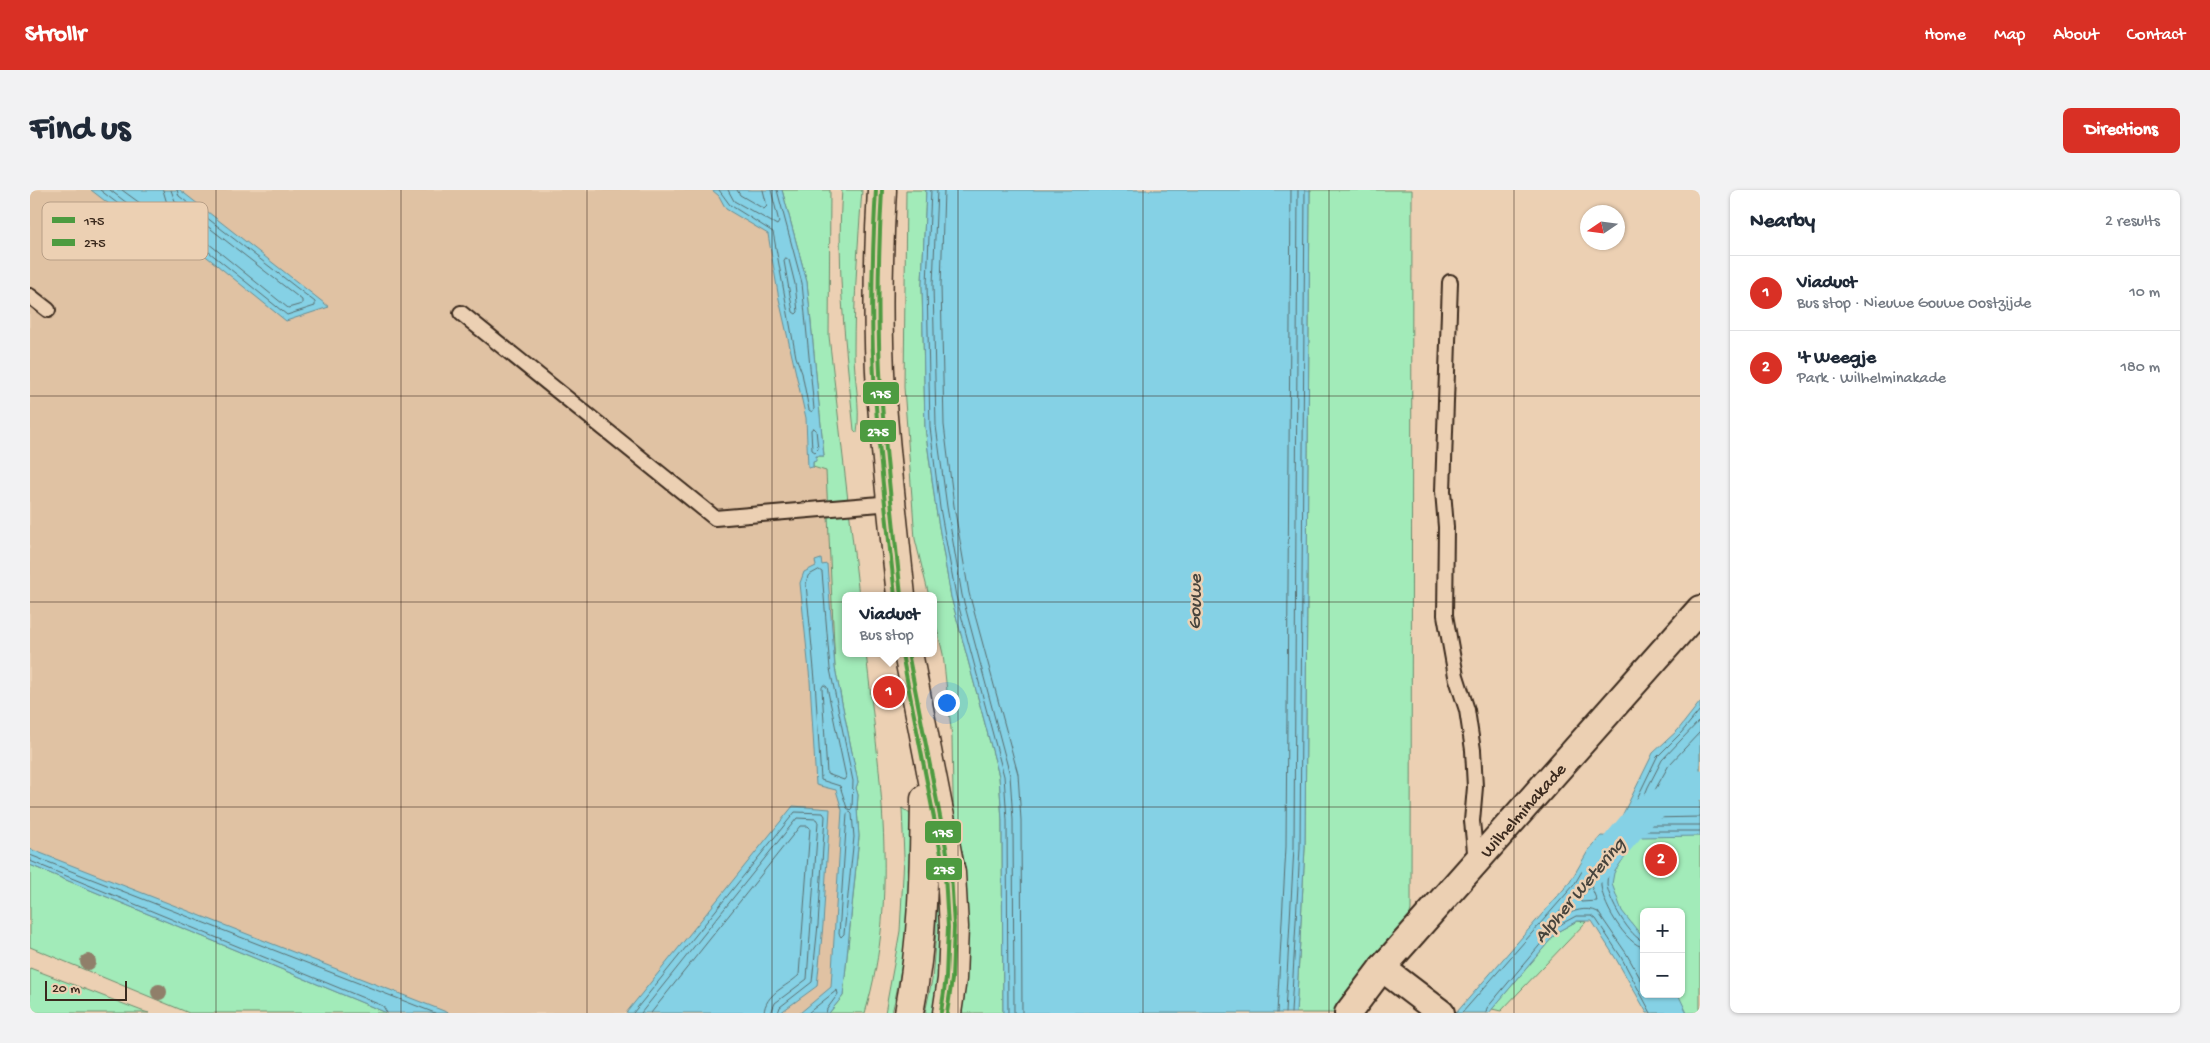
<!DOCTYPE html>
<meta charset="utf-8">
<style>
:root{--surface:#fff;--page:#f2f2f3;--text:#1f2937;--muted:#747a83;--line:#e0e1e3;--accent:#d93025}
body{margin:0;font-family:"Gochi Hand",sans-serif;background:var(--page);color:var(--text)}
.controls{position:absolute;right:15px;bottom:15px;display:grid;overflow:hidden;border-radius:8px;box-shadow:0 1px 4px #0004}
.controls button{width:45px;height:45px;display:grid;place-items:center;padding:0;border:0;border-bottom:1px solid var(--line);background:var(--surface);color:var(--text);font:25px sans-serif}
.compass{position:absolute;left:1550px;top:15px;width:45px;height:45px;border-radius:50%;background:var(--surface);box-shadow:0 1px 4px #0004;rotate:257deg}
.scale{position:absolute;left:15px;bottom:12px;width:82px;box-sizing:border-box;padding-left:5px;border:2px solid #3b2a1e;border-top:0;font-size:14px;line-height:18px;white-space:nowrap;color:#3b2a1e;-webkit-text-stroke:4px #ecd0b3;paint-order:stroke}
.you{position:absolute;left:916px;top:512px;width:18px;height:18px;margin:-12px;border:4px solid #fff;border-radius:50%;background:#1a73e8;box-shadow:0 0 0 8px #1a73e833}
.badge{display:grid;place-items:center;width:32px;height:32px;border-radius:50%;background:var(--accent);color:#fff;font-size:16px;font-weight:700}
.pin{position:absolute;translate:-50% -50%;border:2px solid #fff;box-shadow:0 1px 5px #0006}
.popup{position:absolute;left:812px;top:402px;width:95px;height:65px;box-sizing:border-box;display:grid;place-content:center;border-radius:8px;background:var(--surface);filter:drop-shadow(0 1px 4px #0005);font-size:16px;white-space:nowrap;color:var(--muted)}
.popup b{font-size:19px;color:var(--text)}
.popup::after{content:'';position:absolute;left:50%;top:100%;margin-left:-10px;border:10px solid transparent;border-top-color:var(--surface)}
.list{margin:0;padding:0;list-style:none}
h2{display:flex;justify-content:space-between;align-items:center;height:65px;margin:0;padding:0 20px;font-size:21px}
h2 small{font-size:16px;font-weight:400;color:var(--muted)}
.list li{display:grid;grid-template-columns:32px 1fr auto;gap:15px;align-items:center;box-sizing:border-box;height:75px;padding:0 20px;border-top:1px solid var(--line)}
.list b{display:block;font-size:19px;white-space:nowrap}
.list p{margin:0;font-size:16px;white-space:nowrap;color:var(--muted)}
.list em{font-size:16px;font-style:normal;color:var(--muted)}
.map{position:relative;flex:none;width:1670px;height:823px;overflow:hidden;border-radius:8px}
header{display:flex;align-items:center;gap:30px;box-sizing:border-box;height:70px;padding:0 25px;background:var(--accent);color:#fff}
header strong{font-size:24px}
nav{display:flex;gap:28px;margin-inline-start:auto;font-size:18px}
.intro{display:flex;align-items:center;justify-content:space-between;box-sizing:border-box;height:120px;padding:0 30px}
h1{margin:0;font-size:35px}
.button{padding:12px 22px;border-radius:8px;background:var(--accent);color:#fff;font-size:18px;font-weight:700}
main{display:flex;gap:30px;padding:0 30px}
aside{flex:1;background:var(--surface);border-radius:8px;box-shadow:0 1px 4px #0004}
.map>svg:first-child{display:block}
</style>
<header>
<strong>Strollr</strong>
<nav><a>Home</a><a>Map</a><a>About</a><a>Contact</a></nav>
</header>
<div class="intro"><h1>Find us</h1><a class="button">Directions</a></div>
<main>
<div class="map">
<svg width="1670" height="823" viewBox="0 0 1670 823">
<rect width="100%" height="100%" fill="#ecd0b3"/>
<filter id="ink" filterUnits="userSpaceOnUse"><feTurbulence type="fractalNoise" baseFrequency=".02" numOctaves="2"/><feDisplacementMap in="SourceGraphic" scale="10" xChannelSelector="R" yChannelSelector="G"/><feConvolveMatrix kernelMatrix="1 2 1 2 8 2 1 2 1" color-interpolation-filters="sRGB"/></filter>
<g filter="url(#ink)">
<polygon fill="#e0c2a3" points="0,0 752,0 776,228 778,278 796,280 817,708 806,802 779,823 384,823 0,669"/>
<g fill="#a2ebb9" stroke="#6e8a6c">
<path d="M752 0H800L799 146 829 406H815V463H836C849 582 870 706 835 823H799L813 806 829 647 827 619 828 605 826 598 828 592 805 478 796 281 783 277V271L786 266H794L777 92Z"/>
<path d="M812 0H832C828 54 824 108 824 162 824 189 831 216 827 243L824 240C816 160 806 80 812 0Z"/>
<polygon points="876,0 896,0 892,94 895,237 906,319 921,407 969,586 972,630 973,823 927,823 922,548 913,464 903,422 903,406 899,406 885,349 874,197"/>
<polygon points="1280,0 1382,0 1381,720 1377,736 1311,823 1266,823 1275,658"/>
<polygon points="1670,556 1670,823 1624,823 1614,804 1651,804 1651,722 1614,722 1614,804 1565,710"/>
<path d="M872 618 880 624C882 692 878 757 862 823H855L870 741 874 667Z"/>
<polygon points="906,668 914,741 905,823 895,823 902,790 906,742"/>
<polygon points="0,675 357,823 159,823 0,757"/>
<polygon points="1547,731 1556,732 1471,821 1462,819 1527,742"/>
<polygon points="0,778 112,821 119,823 0,823"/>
</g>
<g fill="#85d1e5" stroke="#678e95">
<polygon points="61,0 150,0 299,117 256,131 140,37 111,39"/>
<polygon points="682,0 752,0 777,92 794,266 786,266 786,271 783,272 783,277 778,278 776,228 749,109 738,44 696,19 689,6"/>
<polygon points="896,0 1280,0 1275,658 1266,823 973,823 972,630 969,586 921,407 906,319 895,237 892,94"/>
<polygon points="791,369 792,375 797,374 805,478 828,592 826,598 828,605 827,619 829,646 813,806 799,823 770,823 801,797 812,620 806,600 786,595 780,491 770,393 774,382 786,376 785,371"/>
<polygon points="1670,512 1670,646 1612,647 1592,626 1623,563 1648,540"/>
<polygon points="763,616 800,619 793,735 787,796 750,823 596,823"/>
<polygon points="1571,646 1589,647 1600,658 1584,683 1582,694 1592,721 1614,749 1614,804 1648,804 1657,823 1617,823 1586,769 1562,731 1547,731 1527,742 1459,823 1426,823 1540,692 1558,661"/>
<polygon points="0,659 419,823 357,823 0,675"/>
</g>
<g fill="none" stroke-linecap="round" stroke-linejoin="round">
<g stroke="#596d6e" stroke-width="1">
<polyline points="70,0 113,33 143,33 257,125 285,116 285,112 149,6 147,0"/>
<polyline points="80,0 115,27 139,25 146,27 258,118 272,114 272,110 145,11 141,0"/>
<polyline points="92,0 118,19 138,17 133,0"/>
<polyline points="689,0 700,15 743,42 766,167 772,183 779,220 782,222 784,219 772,93 747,0"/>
<polyline points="698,0 704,11 747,35 749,32 741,0"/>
<polyline points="707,0 710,5 734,19 737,16 733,0"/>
<polyline points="901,0 897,94 900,237 910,318 926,406 974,586 977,630 978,823"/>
<polyline points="907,0 903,94 906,236 917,317 932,405 980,585 983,630 984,823"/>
<polyline points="914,0 911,95 914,235 924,316 939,403 988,584 991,630 992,823"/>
<polygon points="756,68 759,70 765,94 768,122 766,124 763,122 754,71"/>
<polygon points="784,238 786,240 788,259 785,262 782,260 781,240"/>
<polygon points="789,380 792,382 800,479 823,591 822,618 820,620 817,618 810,596 791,590 785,490 776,394 778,386"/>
<polygon points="794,495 797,497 816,587 814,590 797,584 792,498"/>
<polyline points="1670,520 1651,543 1627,567 1599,625 1614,641 1670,641"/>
<polyline points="1670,530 1632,570 1618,597 1607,624 1617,635 1670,635"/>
<polyline points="1670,542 1639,575 1625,600 1616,623 1620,628 1670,627"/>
<polygon points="820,622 822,624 824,647 814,744 811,747 809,744 817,624"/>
<polyline points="0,665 405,823"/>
<polyline points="0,671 353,816 357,823"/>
<polygon points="1561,696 1567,711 1551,712 1550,709"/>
<path d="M1614 757C1597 757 1569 709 1571 692 1572 680 1579 672 1586 661L1584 658H1576L1567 668 1549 699 1527 725 1531 727C1542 721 1556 716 1568 722L1596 763 1614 795"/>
<polyline points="603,823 765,622 793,623 795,626 788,735 782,792 750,817 748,823"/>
<polyline points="611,823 767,628 786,629 788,632 777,789 745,813 741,823"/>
<path d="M621 823 770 636H778L780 638 769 785C757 797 735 803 734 823"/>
<polyline points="778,823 807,800 808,804 797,819 796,823"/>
<polyline points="1247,823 1256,657 1261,0"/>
<polyline points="1255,823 1264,657 1268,0"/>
<polyline points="1261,823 1270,658 1275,0"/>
<path d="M1432 823 1544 695 1562 664 1573 651 1586 652 1594 660C1590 671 1576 680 1577 694 1577 707 1601 750 1614 751"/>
<polyline points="1456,823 1457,818 1524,738 1546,726 1562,726 1566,729 1591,767 1621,823"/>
</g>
<polyline stroke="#85d1e5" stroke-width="29" points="1566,679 1615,620 1670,594"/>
<g stroke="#3b2a1e" stroke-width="18">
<g id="lane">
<polyline points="1420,92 1413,301 1416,337 1415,425 1426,486 1437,520 1443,560 1445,597 1442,631 1446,672"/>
<polyline points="0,106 18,120"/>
<polyline points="431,123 685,328 862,313"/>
</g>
</g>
<g stroke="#3b2a1e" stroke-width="30">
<g id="street">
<polyline points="1352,778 1411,823"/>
<path id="s1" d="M1318 823 1352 778 1670 419"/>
</g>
</g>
<g stroke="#3b2a1e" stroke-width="31">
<g id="secondary">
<path d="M852 0C848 67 847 134 851 201 856 270 864 338 871 406"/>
<polyline points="878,463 921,683 924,737 922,789 917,823"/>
<path d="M879 823C893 752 894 681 895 609"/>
</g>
</g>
<use href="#lane" stroke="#ecd0b3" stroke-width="14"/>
<use href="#street" stroke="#ecd0b3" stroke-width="26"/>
<use href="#secondary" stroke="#ecd0b3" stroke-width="28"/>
<g stroke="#ecd0b3" stroke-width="8">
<g id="bus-1">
<path d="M852 0C848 67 847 134 851 201 856 270 864 338 871 406"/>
<polyline points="878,463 921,683 924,737 922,789 917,823"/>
</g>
</g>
<g stroke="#ecd0b3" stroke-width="8">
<g id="bus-2">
<path d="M846 0C842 67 840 134 845 201 849 270 858 338 865 406"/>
<polyline points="872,464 915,684 918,737 916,788 911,822"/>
</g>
</g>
<use href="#bus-1" stroke="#4d9b40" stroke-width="4"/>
<use href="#bus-2" stroke="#4d9b40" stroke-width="4"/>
</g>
<g fill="#907f6a">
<circle cx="58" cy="772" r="8"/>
<circle cx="129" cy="802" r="8"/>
</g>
</g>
<path fill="none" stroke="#3b2a1e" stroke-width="1" stroke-opacity="0.55" d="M186 0V823M371 0V823M557 0V823M742 0V823M928 0V823M1113 0V823M1299 0V823M1484 0V823M0 206H1670M0 412H1670M0 617H1670"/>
<g text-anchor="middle" stroke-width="5" stroke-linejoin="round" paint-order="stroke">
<g font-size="18" fill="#3b2a1e" stroke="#ecd0b3">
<text dy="6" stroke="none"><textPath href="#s1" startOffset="268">Wilhelminakade</textPath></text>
</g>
<g font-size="19" font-style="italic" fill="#46433c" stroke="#ecd0b3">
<text transform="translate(1163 412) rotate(-89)" y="7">Gouwe</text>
<text transform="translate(1548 699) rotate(-50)" y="7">Alpher Wetering</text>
</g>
</g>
<rect x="12" y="12" width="166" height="58" rx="8" fill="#ecd0b3" stroke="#b79e86" stroke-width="1"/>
<rect x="22" y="27" width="23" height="6" fill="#4d9b40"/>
<rect x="22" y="49" width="23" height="7" fill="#4d9b40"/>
<g font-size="14" fill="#3b2a1e">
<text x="54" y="35">175</text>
<text x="54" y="57">275</text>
</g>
<g stroke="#ecd0b3" stroke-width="2">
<rect x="832" y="191" width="38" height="24" rx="5" fill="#4d9b40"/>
<rect x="829" y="229" width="38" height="24" rx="5" fill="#4d9b40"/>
<rect x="894" y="630" width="38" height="24" rx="5" fill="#4d9b40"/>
<rect x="895" y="667" width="38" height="24" rx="5" fill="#4d9b40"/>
</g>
<g font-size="14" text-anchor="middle" font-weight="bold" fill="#fff">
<text x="851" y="208">175</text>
<text x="848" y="246">275</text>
<text x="913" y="647">175</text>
<text x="914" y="684">275</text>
</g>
</svg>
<div class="controls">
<button>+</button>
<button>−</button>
</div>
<svg class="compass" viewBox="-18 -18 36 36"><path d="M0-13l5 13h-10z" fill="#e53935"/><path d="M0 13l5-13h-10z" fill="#747a83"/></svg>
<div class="scale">20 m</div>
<div class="you"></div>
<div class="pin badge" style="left:859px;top:502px">1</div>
<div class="popup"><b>Viaduct</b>Bus stop</div>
<div class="pin badge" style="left:1631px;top:670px">2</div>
</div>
<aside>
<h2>Nearby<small>2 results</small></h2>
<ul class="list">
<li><span class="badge">1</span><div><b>Viaduct</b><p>Bus stop · Nieuwe Gouwe Oostzijde</p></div><em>10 m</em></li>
<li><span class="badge">2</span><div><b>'t Weegje</b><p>Park · Wilhelminakade</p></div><em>180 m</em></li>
</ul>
</aside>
</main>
